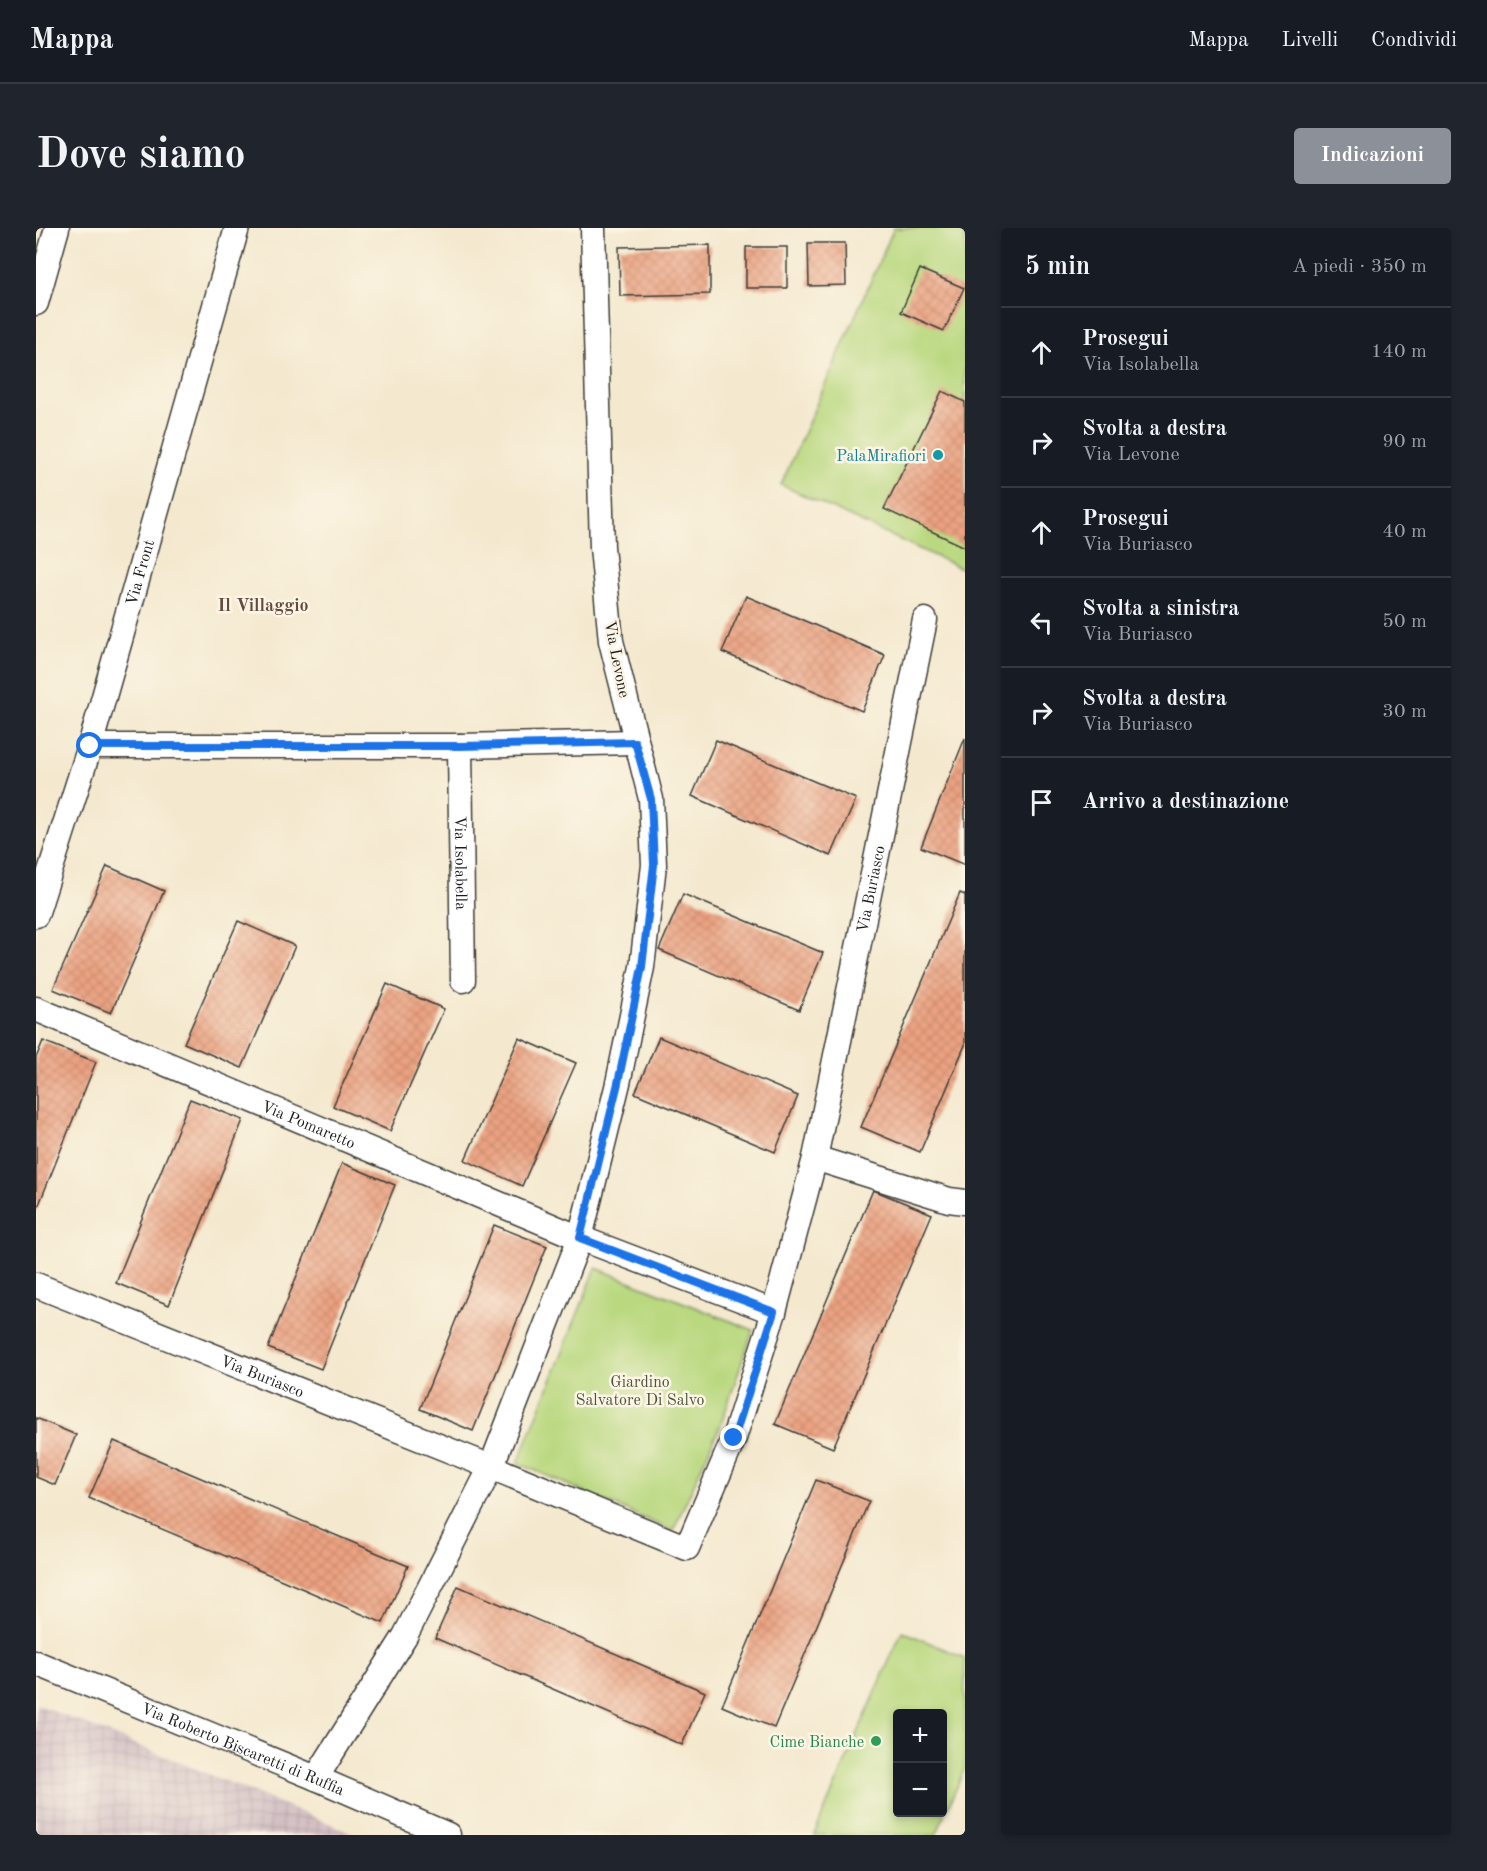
<!DOCTYPE html>
<html lang="it">
<meta charset="utf-8">
<style>
:root{--surface:#171b24;--page:#20242c;--text:#f1f3f6;--muted:#9ea1a6;--line:#363941;--accent:#8c9099}
body{margin:0;font-family:"Old Standard TT",serif;background:var(--page);color:var(--text)}
.controls{position:absolute;right:18px;bottom:18px;display:grid;overflow:hidden;border-radius:6px;box-shadow:0 3px 9px #0003}
.controls button{width:54px;height:54px;display:grid;place-items:center;padding:0;border:0;border-bottom:2px solid var(--line);background:var(--surface);color:var(--text);font:30px sans-serif}
.stop{position:absolute;width:18px;height:18px;margin:-14px;border:4px solid #1a73e8;border-radius:50%;background:#fff}
.stop.end{background:#1a73e8;border-color:#fff;box-shadow:0 2px 6px #0008}
.list{margin:0;padding:0;list-style:none}
h2{display:flex;justify-content:space-between;align-items:center;height:78px;margin:0;padding:0 24px;font-size:26px}
h2 small{font-size:20px;font-weight:400;color:var(--muted)}
.list li{display:grid;grid-template-columns:39px 1fr auto;gap:18px;align-items:center;box-sizing:border-box;height:90px;padding:0 24px;border-top:2px solid var(--line)}
.list b{display:block;font-size:22px;white-space:nowrap}
.list p{margin:0;font-size:20px;white-space:nowrap;color:var(--muted)}
.list em{font-size:20px;font-style:normal;color:var(--muted)}
.icon{flex:none;width:33px;height:33px;fill:none;stroke:currentColor;stroke-width:2;stroke-linecap:round;stroke-linejoin:round}
.map{position:relative;flex:none;width:929px;height:1607px;overflow:hidden;border-radius:6px}
header{display:flex;align-items:center;gap:36px;box-sizing:border-box;height:84px;padding:0 30px;background:var(--surface);border-bottom:2px solid var(--line)}
header strong{font-size:28px}
nav{display:flex;gap:33px;margin-inline-start:auto;font-size:21px}
.intro{display:flex;align-items:center;justify-content:space-between;box-sizing:border-box;height:144px;padding:0 36px}
h1{margin:0;font-size:42px}
.button{padding:15px 27px;border-radius:6px;background:var(--accent);color:#fff;font-size:21px;font-weight:700}
main{display:flex;gap:36px;padding:0 36px}
aside{flex:1;background:var(--surface);border-radius:6px;box-shadow:0 3px 9px #0003}
.map>svg:first-child{display:block}
</style>
<header>
<strong>Mappa</strong>
<nav><a>Mappa</a><a>Livelli</a><a>Condividi</a></nav>
</header>
<div class="intro"><h1>Dove siamo</h1><a class="button">Indicazioni</a></div>
<main>
<div class="map">
<svg width="929" height="1607" viewBox="0 0 929 1607">
<defs>
<pattern id="industrial-grid" width="8" height="8" patternUnits="userSpaceOnUse" patternTransform="scale(1.5)"><rect width="8" height="8" fill="#d2bec3"/><path d="M0 4h8M4 0v8" fill="none" stroke="#b4a3a7"/></pattern>
<pattern id="building-cross-hatch" width="8" height="8" patternUnits="userSpaceOnUse" patternTransform="scale(1.5)"><rect width="8" height="8" fill="#eba281"/><path d="M0 0l8 8M0 8l8-8" fill="none" stroke="#c98b6f"/></pattern>
</defs>
<rect width="100%" height="100%" fill="#fcf5e5"/>
<filter id="ink" filterUnits="userSpaceOnUse"><feTurbulence type="fractalNoise" baseFrequency=".0167" numOctaves="2"/><feDisplacementMap in="SourceGraphic" scale="12" xChannelSelector="R" yChannelSelector="G"/><feConvolveMatrix kernelMatrix="1 2 1 2 8 2 1 2 1" color-interpolation-filters="sRGB"/></filter>
<filter id="wash" filterUnits="userSpaceOnUse"><feTurbulence type="fractalNoise" baseFrequency=".008" numOctaves="4" result="noise"/><feDisplacementMap in="SourceGraphic" scale="24" xChannelSelector="R" yChannelSelector="G"/><feGaussianBlur stdDeviation="1.35" result="paint"/><feColorMatrix in="noise" values="0 0 0 0 0 0 0 0 0 0 0 0 0 0 0 0 0 1.4 0 .05"/><feComposite in="paint" operator="in"/></filter>
<g filter="url(#wash)">
<rect width="100%" height="100%" fill="#f4e9cf"/>
<polygon fill="url(#industrial-grid)" points="0,1476 322,1607 0,1607"/>
<g fill="#b9d87f" stroke="#6a7a4e" stroke-width="1.5" fill-rule="evenodd">
<polygon points="858,0 929,0 929,342 745,257"/>
<polygon points="560,1040 717,1102 686,1193 637,1303 482,1235"/>
<path d="M866 1403 929 1430V1540L900 1607H778ZM862 1486H906V1584H862Z"/>
</g>
<g id="blocks">
<g fill="url(#building-cross-hatch)">
<polygon points="772,15 809,15 810,57 773,58"/>
<polygon points="674,17 674,66 584,68 583,19"/>
<rect x="710" y="19" width="41" height="41"/>
<polygon points="884,41 928,60 908,103 865,84"/>
<polygon points="906,163 929,174 929,319 848,281"/>
<polygon points="710,368 849,427 826,483 686,424"/>
<polygon points="929,510 929,637 885,619"/>
<polygon points="680,512 820,571 795,628 656,568"/>
<polygon points="71,638 128,663 75,785 17,761"/>
<polygon points="924,665 929,667 929,817 884,924 825,899"/>
<polygon points="647,666 787,725 763,782 623,722"/>
<polygon points="202,693 259,718 206,840 148,815"/>
<polygon points="351,756 408,781 354,903 297,878"/>
<polygon points="623,809 762,868 739,924 599,865"/>
<polygon points="483,810 540,835 486,958 429,932"/>
<polygon points="7,813 60,834 0,984 0,830"/>
<polygon points="154,871 207,892 133,1077 80,1055"/>
<polygon points="306,935 359,957 285,1141 232,1120"/>
<polygon points="837,962 896,986 797,1220 739,1196"/>
<polygon points="458,997 511,1018 437,1203 384,1181"/>
<polygon points="0,1190 40,1207 19,1257 0,1249"/>
<polygon points="78,1213 372,1338 347,1395 53,1270"/>
<polygon points="780,1252 833,1273 738,1500 686,1478"/>
<polygon points="422,1358 669,1464 646,1517 399,1410"/>
</g>
</g>
</g>
<g filter="url(#ink)">
<use href="#blocks" fill-opacity="0" stroke="#3c3b37" stroke-width="1.5"/>
<g fill="none" stroke-linecap="round" stroke-linejoin="round">
<g stroke="#3c3b37" stroke-width="27">
<g id="minor">
<polyline points="0,75 21,0"/>
<polyline points="54,518 424,518 599,514"/>
<path id="s1" d="M424 518 427 752"/>
<path id="s2" d="M0 687 54 518 201 0"/>
<path id="s3" d="M0 781 544 1010 738 1084"/>
<polyline points="779,930 913,972 929,974"/>
<path id="s4" d="M0 1057 455 1239 651 1320 698 1210 738 1084 779 930 889 392"/>
<path id="s5" d="M0 1435 280 1550 412 1607"/>
<polyline points="280,1550 369,1408 455,1239 544,1010 582,855 606,739 618,637 615,571 575,413 566,319 557,0"/>
</g>
</g>
<use href="#minor" stroke="#fff" stroke-width="24"/>
</g>
</g>
<g fill="none" stroke-linecap="round" stroke-linejoin="round" filter="url(#ink)">
<polyline stroke="#1a73e8" stroke-width="8" points="54,518 424,518 599,514 615,571 618,637 606,739 582,855 544,1010 738,1084 698,1210"/>
</g>
<circle fill="#0f9aa8" stroke="#fcf5e5" stroke-width="2" cx="902" cy="227" r="6"/>
<circle fill="#2e9e5b" stroke="#fcf5e5" stroke-width="2" cx="840" cy="1513" r="6"/>
<g text-anchor="middle" stroke-width="5" stroke-linejoin="round" paint-order="stroke">
<g font-size="16" fill="#0d838f" stroke="#fcf5e5" text-anchor="end">
<text x="890" y="233">PalaMirafiori</text>
</g>
<g font-size="16" fill="#1c1c1c" stroke="#fcf5e5">
<text dy="6" stroke="none"><textPath href="#s2" startOffset="358">Via Front</textPath></text>
<text transform="translate(582 431) rotate(79)" y="6">Via Levone</text>
<text dy="6" stroke="none"><textPath href="#s1" startOffset="117">Via Isolabella</textPath></text>
<text dy="6" stroke="none"><textPath href="#s4" startOffset="1388">Via Buriasco</textPath></text>
<text dy="6" stroke="none"><textPath href="#s3" startOffset="296">Via Pomaretto</textPath></text>
<text dy="6" stroke="none"><textPath href="#s4" startOffset="244">Via Buriasco</textPath></text>
<text dy="6" stroke="none"><textPath href="#s5" startOffset="224">Via Roberto Biscaretti di Ruffia</textPath></text>
</g>
<g font-size="16" fill="#4b543a" stroke="#fcf5e5">
<text x="604" y="1159">Giardino<tspan x="604" dy="18">Salvatore Di Salvo</tspan></text>
</g>
<g font-size="16" fill="#27864d" stroke="#fcf5e5" text-anchor="end">
<text x="828" y="1519">Cime Bianche</text>
</g>
<g font-size="18" font-weight="bold" fill="#644b3f" stroke="#fcf5e5">
<text x="227" y="383">Il Villaggio</text>
</g>
</g>
</svg>
<div class="controls">
<button>+</button>
<button>−</button>
</div>
<div class="stop" style="left:54px;top:518px"></div>
<div class="stop end" style="left:698px;top:1210px"></div>
</div>
<aside>
<h2>5 min<small>A piedi · 350 m</small></h2>
<ul class="list">
<li><svg class="icon" aria-label="ahead" viewBox="0 0 24 24"><path d="M12 20V5M6 11l6-6 6 6"/></svg><div><b>Prosegui</b><p>Via Isolabella</p></div><em>140 m</em></li>
<li><svg class="icon" aria-label="right" viewBox="0 0 24 24"><path d="M7 20v-9h11M14 6l5 5-5 5"/></svg><div><b>Svolta a destra</b><p>Via Levone</p></div><em>90 m</em></li>
<li><svg class="icon" aria-label="ahead" viewBox="0 0 24 24"><path d="M12 20V5M6 11l6-6 6 6"/></svg><div><b>Prosegui</b><p>Via Buriasco</p></div><em>40 m</em></li>
<li><svg class="icon" aria-label="left" viewBox="0 0 24 24"><path d="M17 20v-9H6M10 6l-5 5 5 5"/></svg><div><b>Svolta a sinistra</b><p>Via Buriasco</p></div><em>50 m</em></li>
<li><svg class="icon" aria-label="right" viewBox="0 0 24 24"><path d="M7 20v-9h11M14 6l5 5-5 5"/></svg><div><b>Svolta a destra</b><p>Via Buriasco</p></div><em>30 m</em></li>
<li><svg class="icon" aria-label="arrive" viewBox="0 0 24 24"><path d="M6 21V4h12l-3 4 3 4H6"/></svg><div><b>Arrivo a destinazione</b></div></li>
</ul>
</aside>
</main>
